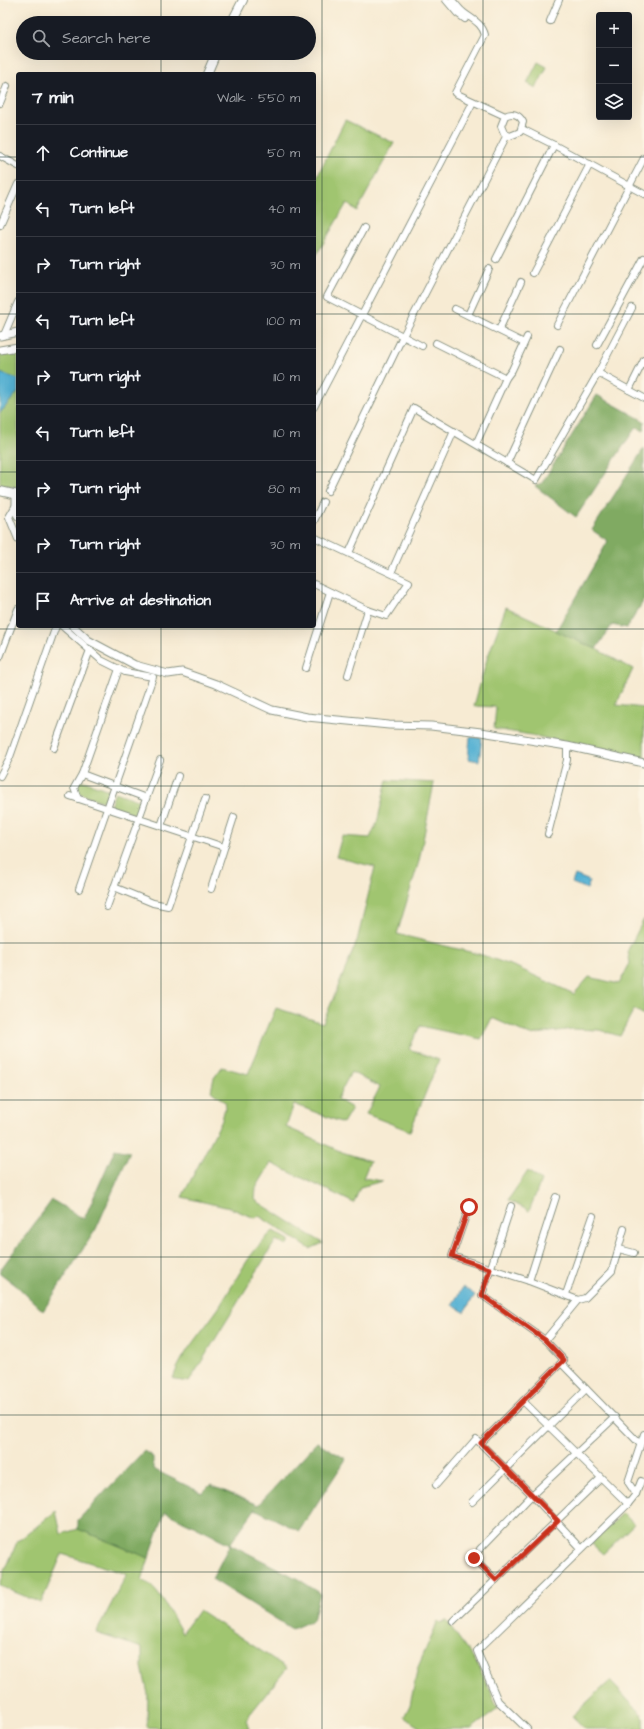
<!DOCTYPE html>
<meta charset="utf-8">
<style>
:root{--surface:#171b24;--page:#20242c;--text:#f1f3f6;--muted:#9ea1a6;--line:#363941}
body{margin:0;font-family:"Architects Daughter",sans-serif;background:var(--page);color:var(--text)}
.controls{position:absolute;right:12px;top:12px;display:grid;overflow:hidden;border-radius:4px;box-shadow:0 4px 16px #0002}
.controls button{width:36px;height:36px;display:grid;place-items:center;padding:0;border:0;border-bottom:1px solid var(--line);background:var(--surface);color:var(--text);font:20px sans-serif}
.stop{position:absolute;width:12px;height:12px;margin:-9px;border:3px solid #c8321e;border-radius:50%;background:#fff}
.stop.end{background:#c8321e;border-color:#fff;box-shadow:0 1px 4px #0008}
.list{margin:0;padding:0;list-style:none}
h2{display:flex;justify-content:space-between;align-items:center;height:52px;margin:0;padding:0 16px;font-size:17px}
h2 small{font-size:13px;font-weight:400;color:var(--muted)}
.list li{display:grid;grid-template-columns:26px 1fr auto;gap:12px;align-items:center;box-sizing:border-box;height:56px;padding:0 16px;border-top:1px solid var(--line)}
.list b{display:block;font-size:15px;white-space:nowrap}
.list em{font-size:13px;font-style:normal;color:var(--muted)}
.icon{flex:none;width:22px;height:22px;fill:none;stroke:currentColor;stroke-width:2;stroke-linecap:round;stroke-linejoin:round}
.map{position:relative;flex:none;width:644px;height:1729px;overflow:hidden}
.search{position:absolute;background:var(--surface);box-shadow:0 4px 16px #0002;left:16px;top:16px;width:300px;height:44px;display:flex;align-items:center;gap:10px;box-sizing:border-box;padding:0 14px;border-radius:22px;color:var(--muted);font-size:15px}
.panel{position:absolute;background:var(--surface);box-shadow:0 4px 16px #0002;left:16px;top:72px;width:300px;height:556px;border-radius:4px}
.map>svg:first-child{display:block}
</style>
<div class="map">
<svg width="644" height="1729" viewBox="0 0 644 1729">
<rect width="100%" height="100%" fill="#fcf5e5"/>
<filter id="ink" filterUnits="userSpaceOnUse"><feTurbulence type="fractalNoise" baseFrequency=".025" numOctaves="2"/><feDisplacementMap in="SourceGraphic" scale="8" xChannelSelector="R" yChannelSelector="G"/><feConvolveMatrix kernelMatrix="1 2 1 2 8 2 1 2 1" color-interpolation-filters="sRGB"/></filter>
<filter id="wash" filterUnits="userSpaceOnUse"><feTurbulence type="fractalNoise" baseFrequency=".012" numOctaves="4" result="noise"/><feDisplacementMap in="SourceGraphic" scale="16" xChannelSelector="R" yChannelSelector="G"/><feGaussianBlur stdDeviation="0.9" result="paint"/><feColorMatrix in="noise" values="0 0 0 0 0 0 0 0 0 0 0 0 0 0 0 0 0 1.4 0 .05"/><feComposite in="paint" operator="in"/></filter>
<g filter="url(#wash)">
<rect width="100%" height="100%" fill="#f7ebd3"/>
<g fill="#a0c56f" stroke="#608152">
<polygon points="538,62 547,67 536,88 527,83"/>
<polygon points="345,120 394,143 357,211 347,203 314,259 314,183"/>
<polygon points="18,351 18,379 0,373 0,355"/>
<polygon points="18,392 18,488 0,484 0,413"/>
<polygon points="506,607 596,649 633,669 616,705 644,708 644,760 531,735 494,729 496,707 474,706 487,659"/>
<polygon points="78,779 109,790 104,802 73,791"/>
<polygon points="387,780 434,783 419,861 397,934 482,955 516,967 574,994 589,977 619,984 630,963 628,950 644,919 644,1015 634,1009 620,1036 599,1030 572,1029 530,1035 492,1018 481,1039 420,1026 409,1049 439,1060 410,1131 366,1114 380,1087 351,1072 337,1099 352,1108 343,1123 294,1104 286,1127 342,1152 370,1161 363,1178 383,1181 360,1187 354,1203 271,1163 256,1188 255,1200 323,1243 310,1249 259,1216 255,1218 230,1208 182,1197 222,1120 226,1103 211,1091 214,1078 222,1067 248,1074 276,1008 323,1023 357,941 375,867 336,857 342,836 370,838 377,823"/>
<polygon points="115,792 141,801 136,815 110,806"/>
<polygon points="528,1171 541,1181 529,1211 508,1200"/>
<path d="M273 1231 289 1240V1243L285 1245 276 1240 189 1382 176 1380 173 1378C183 1350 204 1330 220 1306 237 1279 248 1253 273 1231Z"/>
<path d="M56 1511 61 1534 78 1529 149 1558 142 1580C158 1586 173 1618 182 1633L199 1610 287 1668 246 1719 249 1729H173L147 1727 148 1694 142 1667V1648L96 1633 127 1574 62 1554 41 1603 0 1586V1583L17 1542Z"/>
<polygon points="623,1513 634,1524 603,1554 591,1543"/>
<polygon points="446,1620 478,1665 498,1709 471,1729 422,1729 404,1717 410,1705 418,1667 438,1621 441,1623"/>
<polygon points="610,1681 644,1717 644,1729 585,1729 572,1716"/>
</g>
<g fill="#80aa62" stroke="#50744b">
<polygon points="597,395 644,421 644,431 636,427 576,517 535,486 542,483"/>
<polygon points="644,448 644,600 627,628 612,625 596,649 556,631 608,541 592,530"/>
<polygon points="115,1149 130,1152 96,1229 43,1311 18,1287 0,1273 0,1270 52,1200 84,1219"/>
<polygon points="317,1442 346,1459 299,1531 255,1509 230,1544 298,1579 320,1593 313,1620 292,1629 212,1579 230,1544 165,1512 149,1558 78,1529 78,1520 144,1451 153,1457 153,1469 202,1493 210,1485 258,1505"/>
</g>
<g fill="#55b1d3" stroke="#3a7784">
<polygon points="0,373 18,379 18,392 0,413"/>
<polygon points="470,737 482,738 479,761 468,759"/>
<polygon points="575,875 590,881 587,889 572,883"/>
<polygon points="463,1287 475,1295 464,1312 452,1305"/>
</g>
</g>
<g filter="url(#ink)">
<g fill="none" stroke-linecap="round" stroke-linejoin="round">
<g stroke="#8b9484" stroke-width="8">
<g id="minor">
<polyline points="446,0 457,13 465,19"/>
<path d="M452 0C456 4 459 9 463 12 473 20 482 23 485 35L455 93 505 116C512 112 519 114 523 122L520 132 510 136 504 133 501 126 505 116"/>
<polyline points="550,21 559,0"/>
<polyline points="0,103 7,86"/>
<polyline points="522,129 554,145 644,194"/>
<polyline points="0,156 18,166"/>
<polyline points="0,225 18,184"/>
<polyline points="364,228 327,297 422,346"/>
<polyline points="496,259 554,145"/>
<polyline points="533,273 590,164"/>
<polyline points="455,309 524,343"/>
<polyline points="468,315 489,269"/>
<polyline points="557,325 644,158"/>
<polyline points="499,330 521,282"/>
<polyline points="4,335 18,302"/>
<polyline points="436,343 506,378"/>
<polyline points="597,345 644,258"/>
<polyline points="598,373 644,398"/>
<polyline points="629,390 644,360"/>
<polyline points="314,407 473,102"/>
<polyline points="476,444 506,378 512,370 527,337"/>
<polyline points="507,463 560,349"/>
<polyline points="328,491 403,336 507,135"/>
<polyline points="16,505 9,517 18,539"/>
<polyline points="314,521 323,502"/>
<polyline points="314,537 409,582 386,616 368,610 314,584"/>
<polyline points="349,553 414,408 536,480 598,373 632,308"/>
<polyline points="391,573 454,431"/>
<polyline points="62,626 101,660 125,672 153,677 79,889"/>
<polyline points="0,657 18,609"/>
<polyline points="306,668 330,592"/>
<polyline points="348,675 368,610"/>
<polyline points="54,748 90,650"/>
<polyline points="82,774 146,798"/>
<polyline points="0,776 10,757 56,626"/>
<polyline points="70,796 224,847"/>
<polyline points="78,799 74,788 82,774 119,669"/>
<polyline points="161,826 178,776"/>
<polyline points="548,834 567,760 567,746"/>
<polyline points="114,887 153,903 168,906 205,799"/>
<polyline points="211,889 234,817"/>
<polyline points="107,907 160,760"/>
<polyline points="469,1207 452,1256 529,1281 578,1300"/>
<polyline points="619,1249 634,1253"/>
<polyline points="529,1281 556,1197"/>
<polyline points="566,1294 593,1216"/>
<polyline points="545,1340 578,1300 585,1298 612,1271 624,1229"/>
<polyline points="561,1363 640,1444"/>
<polyline points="523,1401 628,1504"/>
<polyline points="481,1443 564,1360 545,1340 482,1295 511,1206"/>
<polyline points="436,1485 476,1439 532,1495 581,1548"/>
<polyline points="636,1494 628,1482 644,1434"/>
<polyline points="472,1502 586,1389"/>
<polyline points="480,1549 532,1495 615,1417"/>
<polyline points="474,1558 496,1580"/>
<polyline points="453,1621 601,1478"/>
<polyline points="527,1729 498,1701 477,1651 628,1504 636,1494 641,1481"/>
</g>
</g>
<g stroke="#8b9484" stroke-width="9">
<g id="tertiary">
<polyline points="0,336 18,332"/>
<polyline points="0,350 18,347"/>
<polyline points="16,495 16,512 18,516"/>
<polyline points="73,626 88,640 135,665 168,674 182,672 216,684 272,710 307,717 389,725 431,726 481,732 567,746 644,763"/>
</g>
</g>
<g stroke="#8b9484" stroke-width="10">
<g id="secondary">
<polyline points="231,23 243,0"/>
<polyline points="207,74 216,53"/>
<polyline points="0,491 18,495"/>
</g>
</g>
<use href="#minor" stroke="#fff" stroke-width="6"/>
<use href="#tertiary" stroke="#fff" stroke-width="7"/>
<use href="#secondary" stroke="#fff" stroke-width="8"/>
</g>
</g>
<g fill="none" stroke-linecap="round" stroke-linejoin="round" filter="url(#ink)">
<polyline stroke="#c8321e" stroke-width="5" points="469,1207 452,1256 490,1269 482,1295 545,1340 564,1360 481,1443 558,1521 496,1580 474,1558"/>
</g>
<path fill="none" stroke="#1f3d34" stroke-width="1" stroke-opacity="0.55" d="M161 0V23M322 0V1729M483 0V1729M161 53V74M0 157H18M314 157H644M0 314H18M314 314H644M0 472H18M314 472H644M161 626V1729M0 629H644M0 786H644M0 943H644M0 1100H644M0 1257H644M0 1415H644M0 1572H644"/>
</svg>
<div class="controls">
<button>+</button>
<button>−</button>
<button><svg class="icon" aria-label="layers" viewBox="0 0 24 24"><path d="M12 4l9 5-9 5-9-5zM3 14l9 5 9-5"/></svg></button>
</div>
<div class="stop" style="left:469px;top:1207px"></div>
<div class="stop end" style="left:474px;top:1558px"></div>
<div class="search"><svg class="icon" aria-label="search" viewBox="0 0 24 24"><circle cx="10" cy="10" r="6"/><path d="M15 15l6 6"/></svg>Search here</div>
<section class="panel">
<h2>7 min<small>Walk · 550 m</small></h2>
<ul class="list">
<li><svg class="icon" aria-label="ahead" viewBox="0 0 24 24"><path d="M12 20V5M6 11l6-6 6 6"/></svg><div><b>Continue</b></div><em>50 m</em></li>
<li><svg class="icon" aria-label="left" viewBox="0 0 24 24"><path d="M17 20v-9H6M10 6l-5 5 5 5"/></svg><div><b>Turn left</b></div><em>40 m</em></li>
<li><svg class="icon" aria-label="right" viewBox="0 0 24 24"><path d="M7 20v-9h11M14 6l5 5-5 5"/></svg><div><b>Turn right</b></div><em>30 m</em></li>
<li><svg class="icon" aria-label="left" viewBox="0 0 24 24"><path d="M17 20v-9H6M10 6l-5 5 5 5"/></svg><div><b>Turn left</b></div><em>100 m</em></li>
<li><svg class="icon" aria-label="right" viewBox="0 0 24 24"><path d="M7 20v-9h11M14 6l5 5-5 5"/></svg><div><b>Turn right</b></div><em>110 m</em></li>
<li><svg class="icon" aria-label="left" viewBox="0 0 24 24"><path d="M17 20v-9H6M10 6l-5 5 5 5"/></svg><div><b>Turn left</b></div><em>110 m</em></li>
<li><svg class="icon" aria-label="right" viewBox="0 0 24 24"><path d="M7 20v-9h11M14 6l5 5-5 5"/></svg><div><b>Turn right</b></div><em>80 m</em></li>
<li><svg class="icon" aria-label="right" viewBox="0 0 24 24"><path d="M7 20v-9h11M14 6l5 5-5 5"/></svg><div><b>Turn right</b></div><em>30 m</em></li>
<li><svg class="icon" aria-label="arrive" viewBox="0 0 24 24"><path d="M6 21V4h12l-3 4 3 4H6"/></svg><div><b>Arrive at destination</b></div></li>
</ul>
</section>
</div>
